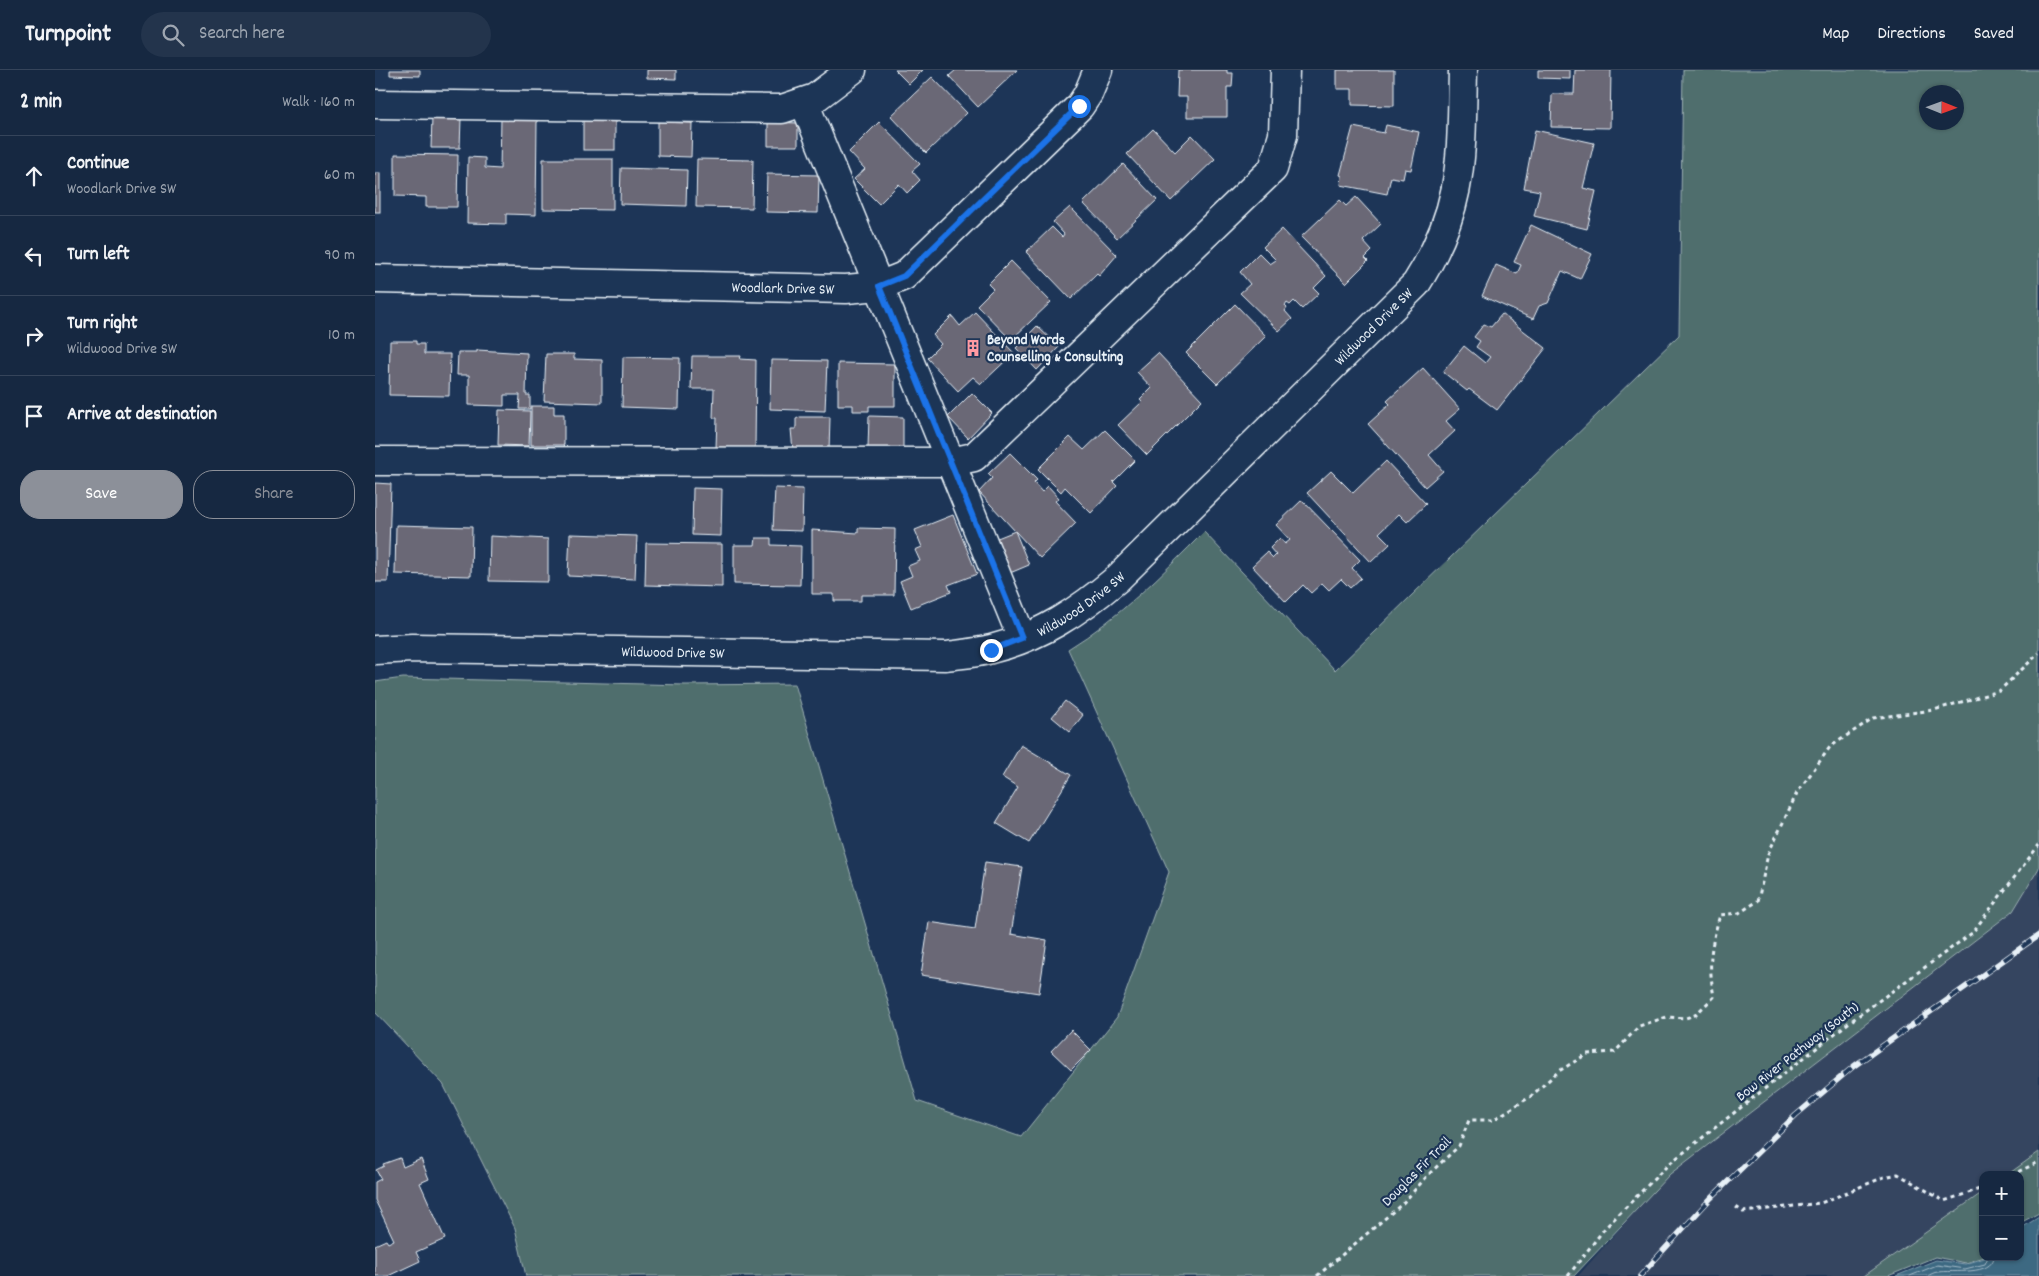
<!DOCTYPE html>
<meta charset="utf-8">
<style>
:root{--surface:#162841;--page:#23344c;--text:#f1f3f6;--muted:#9ea6b1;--line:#35445a;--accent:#8c9099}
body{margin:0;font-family:Dekko,sans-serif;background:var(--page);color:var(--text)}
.controls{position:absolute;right:15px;bottom:15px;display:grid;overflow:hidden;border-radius:10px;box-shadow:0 1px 4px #0004}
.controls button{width:45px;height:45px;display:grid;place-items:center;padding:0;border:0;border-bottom:1px solid var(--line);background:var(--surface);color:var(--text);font:25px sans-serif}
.compass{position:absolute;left:1544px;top:15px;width:45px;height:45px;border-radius:50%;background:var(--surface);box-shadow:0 1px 4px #0004;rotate:91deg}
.stop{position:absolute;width:15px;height:15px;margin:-11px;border:4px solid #1a73e8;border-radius:50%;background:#fff}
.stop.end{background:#1a73e8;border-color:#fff;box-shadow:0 1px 5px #0008}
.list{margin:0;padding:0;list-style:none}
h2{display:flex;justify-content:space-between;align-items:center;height:65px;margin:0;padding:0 20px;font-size:21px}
h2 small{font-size:16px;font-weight:400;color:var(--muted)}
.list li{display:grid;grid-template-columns:32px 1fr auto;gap:15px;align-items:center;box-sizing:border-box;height:80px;padding:0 20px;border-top:1px solid var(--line)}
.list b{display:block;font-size:19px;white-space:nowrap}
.list p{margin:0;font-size:16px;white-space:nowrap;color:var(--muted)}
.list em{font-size:16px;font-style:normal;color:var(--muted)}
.actions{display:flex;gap:10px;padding:15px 20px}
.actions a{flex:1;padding:11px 0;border:1px solid var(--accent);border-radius:20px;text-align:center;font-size:18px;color:var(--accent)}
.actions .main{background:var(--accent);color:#fff}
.icon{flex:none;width:28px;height:28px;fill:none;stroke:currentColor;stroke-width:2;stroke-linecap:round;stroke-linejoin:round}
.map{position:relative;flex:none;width:1664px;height:1206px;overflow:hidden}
header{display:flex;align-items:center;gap:30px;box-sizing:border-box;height:70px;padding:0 25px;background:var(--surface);border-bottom:1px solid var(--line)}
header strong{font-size:24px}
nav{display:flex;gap:28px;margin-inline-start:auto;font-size:18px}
.search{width:350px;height:45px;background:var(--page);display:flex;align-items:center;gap:12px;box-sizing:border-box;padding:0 18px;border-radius:28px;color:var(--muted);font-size:19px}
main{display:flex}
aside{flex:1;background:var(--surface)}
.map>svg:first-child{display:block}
</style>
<header>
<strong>Turnpoint</strong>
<div class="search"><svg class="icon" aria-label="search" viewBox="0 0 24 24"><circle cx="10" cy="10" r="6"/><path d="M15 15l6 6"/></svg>Search here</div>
<nav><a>Map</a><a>Directions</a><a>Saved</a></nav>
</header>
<main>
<aside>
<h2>2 min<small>Walk · 160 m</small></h2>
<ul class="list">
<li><svg class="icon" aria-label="ahead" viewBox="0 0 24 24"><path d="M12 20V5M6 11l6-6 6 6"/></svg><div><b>Continue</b><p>Woodlark Drive SW</p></div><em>60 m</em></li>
<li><svg class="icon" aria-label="left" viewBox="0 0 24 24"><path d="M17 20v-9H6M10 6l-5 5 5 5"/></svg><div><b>Turn left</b></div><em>90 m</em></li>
<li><svg class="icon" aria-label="right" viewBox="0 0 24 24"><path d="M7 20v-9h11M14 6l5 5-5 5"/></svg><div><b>Turn right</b><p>Wildwood Drive SW</p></div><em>10 m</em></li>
<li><svg class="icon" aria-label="arrive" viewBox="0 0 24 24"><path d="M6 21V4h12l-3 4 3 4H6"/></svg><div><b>Arrive at destination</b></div></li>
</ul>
<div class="actions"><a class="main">Save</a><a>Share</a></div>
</aside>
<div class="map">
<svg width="1664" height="1206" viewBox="0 0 1664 1206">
<rect width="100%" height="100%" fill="#1d3557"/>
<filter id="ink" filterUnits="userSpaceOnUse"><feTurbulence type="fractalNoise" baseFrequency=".02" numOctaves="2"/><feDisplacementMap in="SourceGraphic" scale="10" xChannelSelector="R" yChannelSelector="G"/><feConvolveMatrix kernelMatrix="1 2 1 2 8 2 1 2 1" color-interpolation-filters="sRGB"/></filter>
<g filter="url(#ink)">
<polygon fill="#344460" points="1664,798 1664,1083 1633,1105 1608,1105 1608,1123 1491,1206 1203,1206 1293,1104 1638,841"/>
<g fill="#506e6d" stroke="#9cb0b2" fill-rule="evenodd">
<path d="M1308 0H1664V798L1638 841 1295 1104 1199 1206H151L140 1158 68 1014 0 942V612L28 608 310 615 420 614 542 1031 646 1067 742 947 794 802 693 579C744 548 787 504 829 462L960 600 1304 265ZM1552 22H1582V52H1552Z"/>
<polygon points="1664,1082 1664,1143 1645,1153 1645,1105 1632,1105"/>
<polygon points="1608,1122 1609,1187 1591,1193 1560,1187 1513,1206 1489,1206"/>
</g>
<polygon fill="#3d6982" stroke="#819fb1" points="1664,1147 1664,1206 1521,1206 1561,1190 1590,1194 1613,1187 1645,1187 1645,1159"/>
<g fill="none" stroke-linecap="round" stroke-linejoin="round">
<g stroke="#a4bbc9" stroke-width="1">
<polyline points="1535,1206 1562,1195 1590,1199 1610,1194 1613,1187"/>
<path d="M1552 1206C1555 1205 1559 1202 1563 1202 1578 1200 1617 1206 1619 1187"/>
</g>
</g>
<g fill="#6b6776" stroke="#e8f1f8">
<polygon points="15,0 45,0 45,6 15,5"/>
<polygon points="272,0 301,0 301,9 272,8"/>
<polygon points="520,0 548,0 534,14"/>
<polygon points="581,0 642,0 603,37 574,6"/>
<polygon points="803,0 852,0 852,3 858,3 857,17 852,17 852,47 812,47 812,27 802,27"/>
<polygon points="962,0 1019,0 1019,36 977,35 977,19 962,19"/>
<polygon points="1163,0 1195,0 1195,9 1163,8"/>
<polygon points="1200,0 1236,0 1235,58 1176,57 1177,24 1199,24"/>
<polygon points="557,7 592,43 551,83 516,46"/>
<polygon points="57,48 86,48 85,78 56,78"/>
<rect x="208" y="48" width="32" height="32"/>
<polygon points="126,49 162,50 161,145 131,144 131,154 92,153 93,87 110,88 110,98 125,99"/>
<polygon points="283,52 317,53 316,87 283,86"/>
<polygon points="393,52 423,53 423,76 393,76"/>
<polygon points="504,52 545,94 537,101 545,110 532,123 524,114 504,134 479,109 490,99 474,82"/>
<polygon points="1011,55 1044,62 1036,100 1030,99 1028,109 1016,107 1012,124 966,115 967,106 965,105 978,57 1009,63"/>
<polygon points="778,59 800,82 817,65 840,89 796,131 752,84"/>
<polygon points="1160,60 1219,73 1208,118 1221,121 1212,159 1159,146 1165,121 1149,118"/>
<polygon points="20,84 83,85 82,137 51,137 51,127 20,126"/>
<polygon points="168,89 238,89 238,140 168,139"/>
<polygon points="322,89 378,90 377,138 321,137"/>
<polygon points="748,94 782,130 742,168 708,133"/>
<polygon points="246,98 312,100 311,136 245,134"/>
<rect x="0" y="103" width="5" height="39"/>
<polygon points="392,104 444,105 443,143 391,142"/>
<polygon points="981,127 1006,154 988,171 997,181 990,188 993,191 971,213 926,167 965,130 971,136"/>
<polygon points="695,137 742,185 724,206 722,204 696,229 651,182 677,157 687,167 689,164 678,152"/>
<polygon points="1156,155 1217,184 1205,209 1187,201 1173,233 1164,236 1158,249 1107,226 1121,195 1142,204 1146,195 1139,192"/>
<polygon points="907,159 951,206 939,218 944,223 927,239 919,231 915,235 912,233 910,236 912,238 910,241 917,249 904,261 865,223 875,214 865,202 884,183 895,194 901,190 888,177"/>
<polygon points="636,191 676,232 636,270 602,235 618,219 613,214"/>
<polygon points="860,234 891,266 842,314 811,283"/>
<polygon points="600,242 639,283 606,314 598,307 583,321 552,288 566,274 558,265 577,246 585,256"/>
<polygon points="1127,244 1171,278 1122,340 1094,319 1092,321 1068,302 1089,276 1110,293 1115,287 1101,277 1105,271 1099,267 1109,254 1116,257"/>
<polygon points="662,256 684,277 662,300 641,278"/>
<polygon points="15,271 41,271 41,274 49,274 49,284 75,284 74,326 14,325"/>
<polygon points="102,280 152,283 151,325 155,325 155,339 144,339 145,325 129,325 129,336 94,335 94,305 82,305 83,282 102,282"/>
<polygon points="783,283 827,330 772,385 743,355 767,332 765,330 777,318 762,302"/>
<polygon points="171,284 199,284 199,289 227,290 227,333 169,331"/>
<polygon points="317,286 366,286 365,289 381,290 380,379 341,378 342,348 338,348 339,319 316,319"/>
<polygon points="248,287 305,288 304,339 247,337"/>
<polygon points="396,290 452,291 450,341 395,339"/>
<polygon points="463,293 520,294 520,336 494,336 494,341 478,341 478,335 463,335"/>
<polygon points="1048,298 1085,339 1071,351 1080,361 1054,385 1068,401 1050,417 993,354 1015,334 1012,331"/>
<polygon points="597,323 617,343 593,368 573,347"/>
<polygon points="156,336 179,336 179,344 189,344 189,375 156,375"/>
<polygon points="124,340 155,341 154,376 123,375"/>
<polygon points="494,346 528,347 528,379 493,378"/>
<polygon points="425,347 455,347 454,381 418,381 416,359 421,359 421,349"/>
<polygon points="730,360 760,390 738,412 742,416 716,443 690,417 686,422 663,399 695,367 709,380"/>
<polygon points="635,383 662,410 659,413 667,422 673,416 684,428 680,431 701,453 665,488 604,422 617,408 613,404"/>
<polygon points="1011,391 1051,434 1032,452 1024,444 1004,463 1015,474 996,492 932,423 956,401 978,423"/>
<polygon points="0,413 16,414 13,512 0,512"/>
<polygon points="318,418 347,419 346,466 317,465"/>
<polygon points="400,418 428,419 427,461 398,460"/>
<polygon points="927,430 985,490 977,498 986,508 975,518 966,509 954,520 947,513 936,523 928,515 911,532 877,496 892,482 898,488 901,485 895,478 905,468 910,474 915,470 901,455"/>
<polygon points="578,445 602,504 573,515 576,522 536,538 525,511 537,506 533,496 545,491 540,480 547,477 540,460"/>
<polygon points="21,455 97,457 96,506 20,504"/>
<polygon points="483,458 520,459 519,525 486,525 486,531 459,531 459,524 437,524 437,460 483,463"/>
<polygon points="640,461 654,495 635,503 620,469"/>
<polygon points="195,464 262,466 260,509 193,506"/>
<polygon points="115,466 173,469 173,512 114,511"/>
<polygon points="381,468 396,468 396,475 426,476 425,515 359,514 359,475 380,475"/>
<polygon points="271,473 347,474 347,517 270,515"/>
<polygon points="690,631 708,645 695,662 677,647"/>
<polygon points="646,675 696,705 654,773 621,753 643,717 627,707"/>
<polygon points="610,792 647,797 636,864 672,870 664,923 546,905 554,852 600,859"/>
<polygon points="696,960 716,980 696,1000 676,981"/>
<polygon points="25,1088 28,1097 46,1089 54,1109 45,1113 70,1169 41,1182 45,1191 13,1206 0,1206 0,1175 11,1170 13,1173 19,1170 0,1130 0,1112 6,1109 1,1100 9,1096 8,1094"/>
</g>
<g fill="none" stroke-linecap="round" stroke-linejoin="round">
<g stroke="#e8f1f8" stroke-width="31">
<g id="minor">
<polyline points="429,32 647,568"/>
<polyline points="0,34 407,39 440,28 477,0"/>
<path id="s1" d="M0 209 471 219 504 216 529 206 705 36 713 24 723 0"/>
<polyline points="0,391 576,392 599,387 898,99 908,65 910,0"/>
<path id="s2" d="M0 580 37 578 571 586C586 584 602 583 616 579 665 567 704 541 742 509L1041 214C1090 137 1086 87 1088 0"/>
</g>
</g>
<g stroke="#e8f1f8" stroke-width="3" stroke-dasharray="4 4" stroke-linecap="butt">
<polyline points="1636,1105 1664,1092"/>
<polyline points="1361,1137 1368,1142 1446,1133 1509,1107 1523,1104 1569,1131 1608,1118"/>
<path d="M942 1206 1027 1134 1056 1102 1084 1076 1094 1050H1118L1155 1027 1184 1001 1212 984 1240 982 1264 956 1292 947 1311 948 1320 945 1339 927C1333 893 1335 879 1345 845L1364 843 1383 831 1393 784 1422 723 1455 677 1498 648 1559 640 1624 621 1664 583"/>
<polyline points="1193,1206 1230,1158 1294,1094 1472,954 1597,863 1664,775"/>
</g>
<use href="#minor" stroke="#1d3557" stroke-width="28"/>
<g stroke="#e8f1f8" stroke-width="5.5">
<polyline id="rail" points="1265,1206 1336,1128 1421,1045 1479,996 1664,865"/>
</g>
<use href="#rail" stroke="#1d3557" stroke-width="4" stroke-dasharray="11" stroke-linecap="butt"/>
</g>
</g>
<g fill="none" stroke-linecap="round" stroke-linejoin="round" filter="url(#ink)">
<polyline stroke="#1a73e8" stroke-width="6" points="616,580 647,568 504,216 529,206 704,36"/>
</g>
<defs>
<g id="building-bare" transform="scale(1.35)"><path d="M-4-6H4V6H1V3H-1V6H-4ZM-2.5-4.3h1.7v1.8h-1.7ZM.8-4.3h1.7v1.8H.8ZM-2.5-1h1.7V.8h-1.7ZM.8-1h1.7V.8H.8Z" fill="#ff9aa2" stroke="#1d3557" stroke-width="2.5" paint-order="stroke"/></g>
</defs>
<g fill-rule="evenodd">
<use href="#building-bare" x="598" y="278"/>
</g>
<g text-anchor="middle" stroke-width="4.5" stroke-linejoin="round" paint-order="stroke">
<g font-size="15" fill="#e8f1f8" stroke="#1d3557">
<text dy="5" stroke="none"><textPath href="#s1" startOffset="408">Woodlark Drive SW</textPath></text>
<text dy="5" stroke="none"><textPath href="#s2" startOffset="1122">Wildwood Drive SW</textPath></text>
<text dy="5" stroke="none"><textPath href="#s2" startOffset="718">Wildwood Drive SW</textPath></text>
<text dy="5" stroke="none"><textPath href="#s2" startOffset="298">Wildwood Drive SW</textPath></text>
<text transform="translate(1422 981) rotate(-38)" y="5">Bow River Pathway (South)</text>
<text transform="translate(1041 1101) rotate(-45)" y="5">Douglas Fir Trail</text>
</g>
<g font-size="15" font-weight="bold" fill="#e8f1f8" stroke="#1d3557" text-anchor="start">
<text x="612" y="274">Beyond Words<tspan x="612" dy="17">Counselling &amp; Consulting</tspan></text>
</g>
</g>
</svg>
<div class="controls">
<button>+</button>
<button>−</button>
</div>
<svg class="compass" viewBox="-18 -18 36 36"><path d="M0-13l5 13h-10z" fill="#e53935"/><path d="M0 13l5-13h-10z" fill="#9ea6b1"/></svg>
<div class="stop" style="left:704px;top:36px"></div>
<div class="stop end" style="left:616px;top:580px"></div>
</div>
</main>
